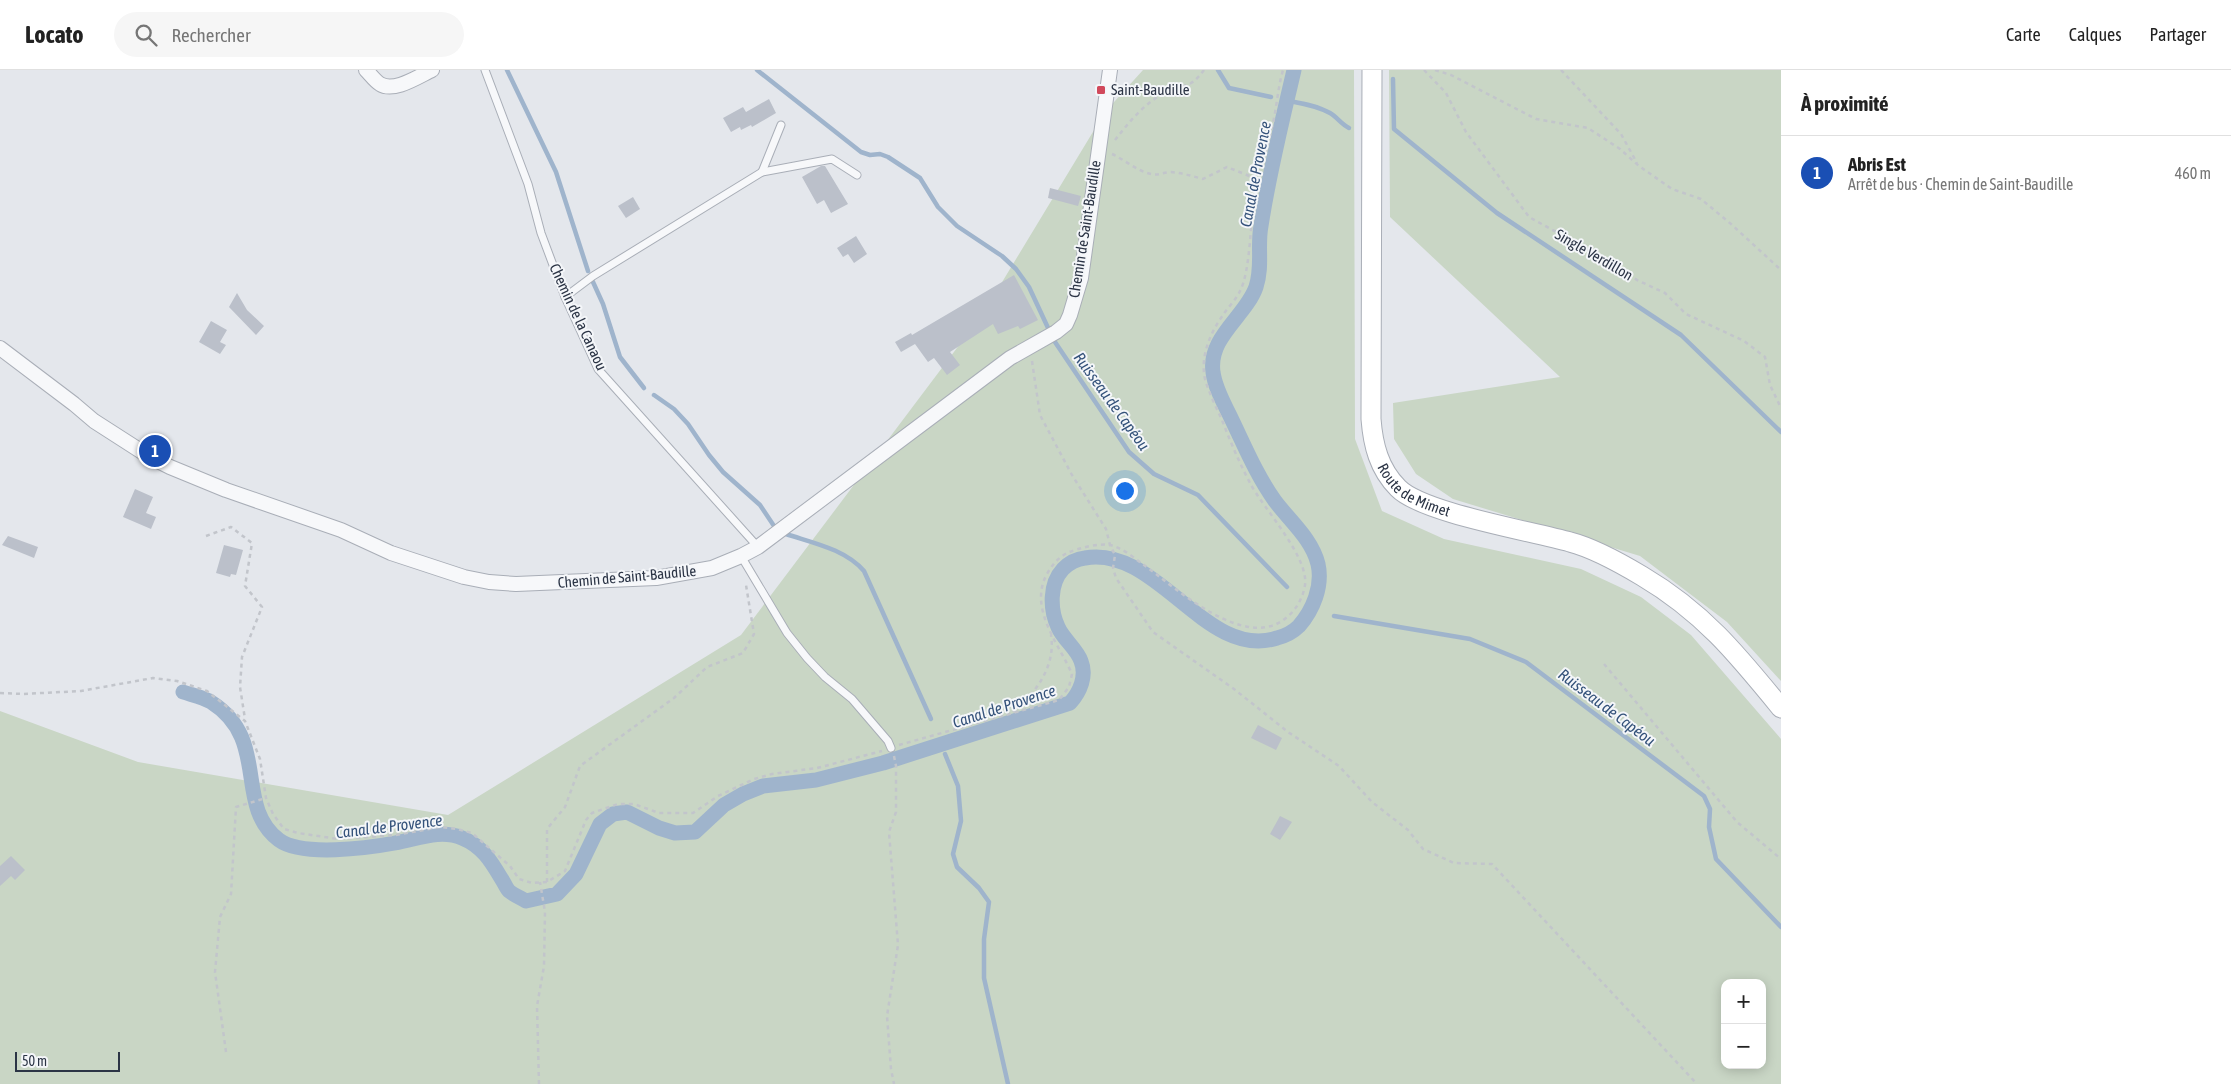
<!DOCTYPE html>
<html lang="fr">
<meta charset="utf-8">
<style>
:root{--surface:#fff;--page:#f6f6f6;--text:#222;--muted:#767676;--line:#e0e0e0;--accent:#d93025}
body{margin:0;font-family:"Asap Condensed",sans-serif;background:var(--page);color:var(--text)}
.controls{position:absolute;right:15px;bottom:15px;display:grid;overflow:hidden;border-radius:10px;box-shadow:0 2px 12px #0003}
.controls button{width:45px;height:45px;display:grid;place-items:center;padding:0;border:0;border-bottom:1px solid var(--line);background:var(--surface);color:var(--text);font:25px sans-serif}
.scale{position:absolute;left:15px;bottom:12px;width:105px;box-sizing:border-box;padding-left:5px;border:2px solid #2b3445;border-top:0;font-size:14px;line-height:18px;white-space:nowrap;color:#2b3445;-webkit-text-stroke:4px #f4f6f9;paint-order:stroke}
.you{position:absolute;left:1124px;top:420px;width:18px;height:18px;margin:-12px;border:4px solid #fff;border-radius:50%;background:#1a73e8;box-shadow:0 0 0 8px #1a73e833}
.badge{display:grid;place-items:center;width:32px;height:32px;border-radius:50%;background:var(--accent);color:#fff;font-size:16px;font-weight:700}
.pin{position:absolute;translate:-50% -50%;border:2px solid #fff;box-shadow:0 1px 5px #0006}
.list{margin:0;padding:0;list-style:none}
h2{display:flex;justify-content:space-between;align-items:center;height:65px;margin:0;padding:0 20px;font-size:21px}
h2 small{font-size:16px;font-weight:400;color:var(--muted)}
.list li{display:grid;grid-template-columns:32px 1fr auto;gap:15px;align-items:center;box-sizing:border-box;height:75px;padding:0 20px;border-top:1px solid var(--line)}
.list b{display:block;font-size:19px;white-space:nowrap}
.list p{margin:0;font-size:16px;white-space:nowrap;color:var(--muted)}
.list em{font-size:16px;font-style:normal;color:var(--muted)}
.icon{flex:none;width:28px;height:28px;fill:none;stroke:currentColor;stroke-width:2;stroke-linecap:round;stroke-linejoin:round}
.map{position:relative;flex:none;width:1781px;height:1014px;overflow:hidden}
header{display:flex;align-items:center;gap:30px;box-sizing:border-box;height:70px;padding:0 25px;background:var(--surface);border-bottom:1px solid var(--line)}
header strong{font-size:24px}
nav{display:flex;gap:28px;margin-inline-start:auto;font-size:18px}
.search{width:350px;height:45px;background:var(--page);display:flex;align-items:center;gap:12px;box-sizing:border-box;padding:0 18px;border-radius:28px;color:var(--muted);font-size:19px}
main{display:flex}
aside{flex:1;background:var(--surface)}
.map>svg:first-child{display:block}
</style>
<header>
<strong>Locato</strong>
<div class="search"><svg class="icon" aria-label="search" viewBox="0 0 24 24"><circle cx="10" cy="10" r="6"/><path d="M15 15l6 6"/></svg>Rechercher</div>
<nav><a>Carte</a><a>Calques</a><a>Partager</a></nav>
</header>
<main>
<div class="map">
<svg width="1781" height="1014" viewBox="0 0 1781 1014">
<rect width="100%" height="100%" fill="#e4e7ec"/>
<g fill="#c9d6c5" fill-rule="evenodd">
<path d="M1143 0H1354L1355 369 1382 441 1444 469 1581 499 1641 527 1691 565 1781 669V1014H0V641L138 692 448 745 741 565 984 242 1105 42ZM1725 913H1762V995H1725Z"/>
<polygon points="1389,0 1781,0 1781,611 1727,552 1640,486 1453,429 1416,404 1394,369 1393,333 1560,307 1390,147"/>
</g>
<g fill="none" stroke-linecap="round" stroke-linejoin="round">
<g stroke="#9fb4cc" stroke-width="4.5">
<polyline points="507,0 556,102 588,201"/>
<polyline points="757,0 861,82 870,85 880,84 888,87 920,108 938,137 957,156 1002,186 1016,199 1029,217 1049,260"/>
<polyline points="1218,0 1229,18 1271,27"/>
<polyline points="1393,9 1394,59 1497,143 1681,265 1781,362"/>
<path d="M1284 30C1299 33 1316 35 1330 43 1337 47 1341 54 1349 58"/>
<polyline points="593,212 603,234 620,287 644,318"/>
<polyline points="1055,272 1129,382 1154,404 1198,425 1287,517"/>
<polyline points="654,325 674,339 688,354 709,385 723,402 760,435 774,456"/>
<path d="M786 464C813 473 845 479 864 501L931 649"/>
<polyline points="1334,546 1470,569 1526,592 1704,726 1710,739 1709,757 1716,789 1781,857"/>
<polyline points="945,684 958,716 961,751 953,784 957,797 979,818 989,832 984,869 984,908 1008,1014"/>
</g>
<path stroke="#9fb4cc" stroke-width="15" d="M183 622C192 625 203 627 211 632 271 670 233 735 279 770 302 787 368 778 395 773 418 769 440 759 462 768 482 776 491 791 501 808 504 812 506 818 509 821 514 825 521 828 526 831L557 824 576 804 600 754 613 744 627 742 659 758 675 763 695 762 724 735 743 724 763 716 816 710 883 693 1070 633C1080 622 1087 606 1081 591 1077 579 1063 569 1058 557 1050 540 1049 514 1063 499 1070 492 1076 489 1085 488 1157 475 1206 591 1277 568 1285 566 1293 562 1299 556 1313 540 1323 516 1318 494 1312 469 1290 451 1275 431 1257 406 1245 377 1232 350 1225 335 1215 319 1213 302 1208 267 1246 246 1256 217 1263 196 1257 176 1261 156 1269 103 1282 52 1294 0"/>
</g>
<g fill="#bbc0ca">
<polygon points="769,29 776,43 752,57 751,55 741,60 740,57 731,62 723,48 743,37 746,42"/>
<polygon points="821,96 825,96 848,134 831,143 824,130 817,134 802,107"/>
<polygon points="1050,118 1081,126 1078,136 1048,128"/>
<polygon points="633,127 640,139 626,148 618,136"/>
<polygon points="856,166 867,184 854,193 848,184 843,187 837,178"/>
<polygon points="1014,205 1038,250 1020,259 1018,256 998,264 993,254 950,282 960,295 947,305 934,288 928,292 915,274 901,282 895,272 911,263 912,265"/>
<polygon points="237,223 247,240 264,256 256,265 229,237"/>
<polygon points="211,251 227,260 220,272 226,275 220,284 199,272"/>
<polygon points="135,419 153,427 146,443 156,447 151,459 123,447"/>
<polygon points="8,466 38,477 34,488 2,475"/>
<polygon points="224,475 243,480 236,505 231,504 230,507 216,503"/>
<polygon points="1258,655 1282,668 1276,680 1251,668"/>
<polygon points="1280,746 1292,752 1280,770 1270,764"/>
<polygon points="11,786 25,800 15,810 11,806 0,816 0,796"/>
</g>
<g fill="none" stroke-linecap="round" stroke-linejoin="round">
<g stroke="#a9aeb7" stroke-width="9">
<g id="lane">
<polyline points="485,0 528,114 541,163 565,227 598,299 758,477"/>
<polyline points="762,102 781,55"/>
<polyline points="565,227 593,206 762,102 832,89 857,105"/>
<polyline points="741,486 787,563 807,588 825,607 852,629 888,671 891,678"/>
</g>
</g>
<g stroke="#a9aeb7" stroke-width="16">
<g id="street">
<path d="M366 0C370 4 375 11 380 14 394 23 419 6 432 0"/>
<polyline points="0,278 74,334 94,351 150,387 170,397 226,420 341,460 391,483 464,507 489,512 516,514 656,508 712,498 741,486 758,477 1010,288 1056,262 1066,254 1070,245 1081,208 1110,0"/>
</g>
</g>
<g stroke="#a9aeb7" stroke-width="21">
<g id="secondary">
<path id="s1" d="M1372 0 1371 349C1373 375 1379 399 1398 418 1422 443 1532 461 1570 472 1593 478 1622 494 1642 506 1703 542 1737 584 1781 638"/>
</g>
</g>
<g stroke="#c2c5cb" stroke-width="2.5" stroke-dasharray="4 4" stroke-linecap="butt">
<polyline points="1424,0 1446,23 1466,62 1529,147 1609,191 1637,210 1665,223 1686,244 1744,271 1765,287 1770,315 1781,338"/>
<polyline points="1435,0 1451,5 1536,49 1588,58 1620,79 1639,96 1672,119 1701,129 1731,154 1781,200"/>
<polyline points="1561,0 1621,64 1637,93"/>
<path d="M1115 70C1129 52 1144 34 1164 23 1183 12 1188 22 1204 0"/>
<path d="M1112 84C1125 90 1137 101 1151 104 1158 106 1164 102 1171 102 1182 103 1192 106 1203 109L1227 97 1252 107 1256 116"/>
<polyline points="1032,291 1040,345 1072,405 1106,459 1110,475 1115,485 1113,498 1116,508 1153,562 1234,619 1288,662 1339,696 1372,732 1408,760 1423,779 1454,793 1492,794 1697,1014"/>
<polyline points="206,466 231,457 252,473 245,516 262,537 242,587 240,617 245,649"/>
<polyline points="1604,594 1737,752 1781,789"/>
<polyline points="0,623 23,624 81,621 153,608 177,611 207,621 245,651 260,689 266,728 273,744 284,759 298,763 338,769 396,765 440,757 457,759 472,763 510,796 519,809 532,813 547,812 565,801 586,750 592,743 618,734 634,734 659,743 693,743 718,726 754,709 772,704 817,698 882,681"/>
<path d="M1013 642C1036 623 1056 596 1051 565"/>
<path d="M899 675 1059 630 1069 617 1072 604C1059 574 1028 538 1047 504 1052 495 1058 488 1067 483 1079 478 1098 473 1110 475 1123 478 1134 488 1144 495 1176 518 1245 582 1286 548 1296 540 1303 528 1305 515 1309 487 1263 438 1250 413 1239 392 1230 371 1222 350 1216 337 1209 323 1205 309 1200 287 1210 263 1223 245 1228 237 1236 230 1240 221 1250 202 1250 157 1254 134 1258 106 1267 80 1273 53 1277 35 1278 17 1283 0"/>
<polyline points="894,686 896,696 896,742 889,762 898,875 887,946 891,999 894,1014"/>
<polyline points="547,812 547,759 565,737 580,696 674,628 707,597 743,583 754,564 746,515"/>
<polyline points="226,982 215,902 220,847 231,824 236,737 266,728"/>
<polyline points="539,1014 537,936 544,896 545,842 540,812"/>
</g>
<use href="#lane" stroke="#f7f8fa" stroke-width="7"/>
<use href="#street" stroke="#f7f8fa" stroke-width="14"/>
<use href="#secondary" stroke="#fff" stroke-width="19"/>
</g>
<rect fill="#d1495b" stroke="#f4f6f9" stroke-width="2" x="1096" y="15" width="10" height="10" rx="2.5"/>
<g text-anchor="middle" stroke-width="4" stroke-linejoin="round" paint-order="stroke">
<g font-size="15" fill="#2b3445" stroke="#f4f6f9" text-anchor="start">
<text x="1111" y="25">Saint-Baudille</text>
</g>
<g font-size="15" fill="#2b3445" stroke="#f4f6f9">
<text transform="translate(1085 159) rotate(-81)" y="5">Chemin de Saint-Baudille</text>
<text transform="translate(1594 185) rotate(30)" y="5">Single Verdillon</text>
<text transform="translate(578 247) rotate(65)" y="5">Chemin de la Canaou</text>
<text dy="5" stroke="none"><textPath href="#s1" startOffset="439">Route de Mimet</textPath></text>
<text transform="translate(627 507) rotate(-5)" y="5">Chemin de Saint-Baudille</text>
</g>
<g font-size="16" font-style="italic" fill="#34527a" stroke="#f4f6f9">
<text transform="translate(1255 104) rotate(-79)" y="6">Canal de Provence</text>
<text transform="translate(1112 331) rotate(54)" y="6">Ruisseau de Capéou</text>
<text transform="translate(1004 636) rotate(-18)" y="6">Canal de Provence</text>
<text transform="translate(1607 637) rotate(37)" y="6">Ruisseau de Capéou</text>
<text transform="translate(389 756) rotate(-7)" y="6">Canal de Provence</text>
</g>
</g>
</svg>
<div class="controls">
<button>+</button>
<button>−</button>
</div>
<div class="scale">50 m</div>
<div class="you"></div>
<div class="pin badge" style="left:155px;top:381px;background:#1a4fb4">1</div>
</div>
<aside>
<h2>À proximité<small></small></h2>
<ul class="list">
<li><span class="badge" style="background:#1a4fb4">1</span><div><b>Abris Est</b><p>Arrêt de bus · Chemin de Saint-Baudille</p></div><em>460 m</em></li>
</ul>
</aside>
</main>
